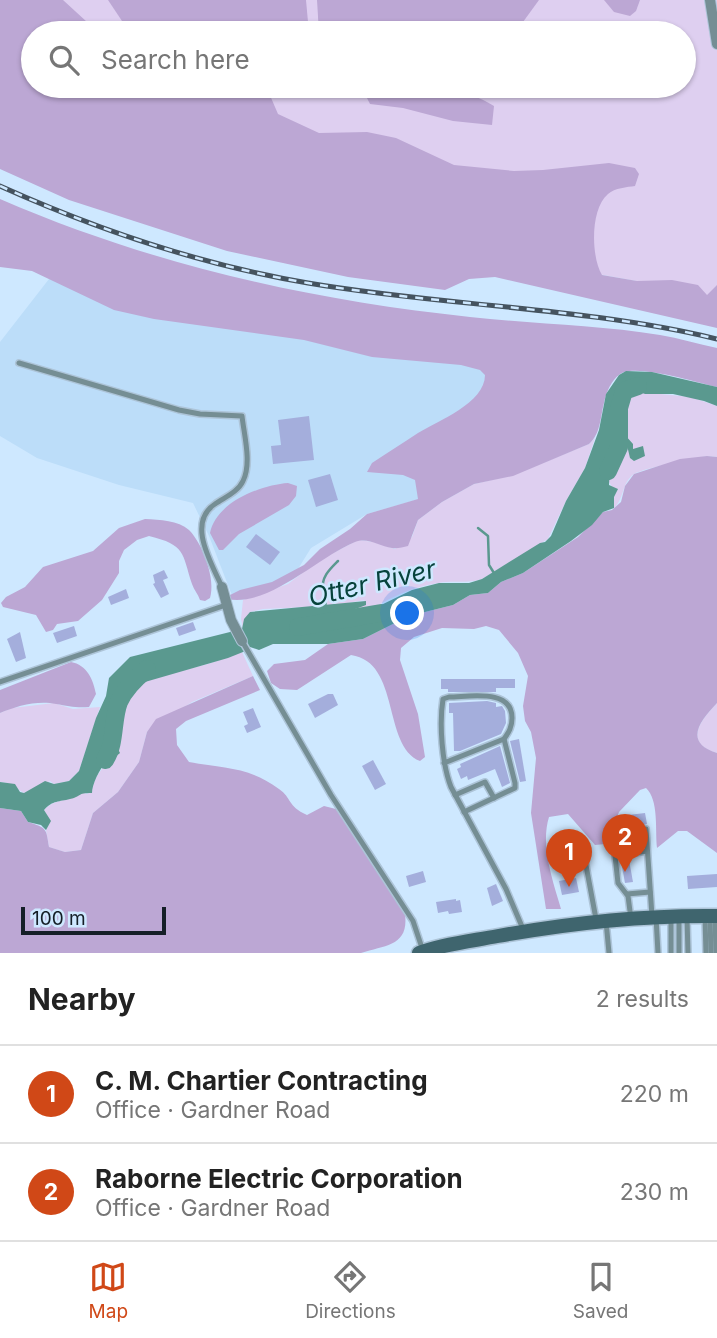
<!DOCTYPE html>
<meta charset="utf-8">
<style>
:root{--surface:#fff;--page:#f6f6f6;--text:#222;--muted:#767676;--line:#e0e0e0;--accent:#d04817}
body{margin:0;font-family:Inter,sans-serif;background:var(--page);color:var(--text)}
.scale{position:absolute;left:21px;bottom:18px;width:145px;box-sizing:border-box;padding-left:7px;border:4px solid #151f27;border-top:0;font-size:19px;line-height:24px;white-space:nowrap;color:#151f27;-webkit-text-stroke:5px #cee8ff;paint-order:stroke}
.you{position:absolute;left:408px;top:614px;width:24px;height:24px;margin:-18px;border:5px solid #fff;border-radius:50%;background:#1a73e8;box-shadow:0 0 0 10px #1a73e833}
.badge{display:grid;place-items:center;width:46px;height:46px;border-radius:50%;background:var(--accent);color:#fff;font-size:23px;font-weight:700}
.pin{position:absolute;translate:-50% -58px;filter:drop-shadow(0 2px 4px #0008)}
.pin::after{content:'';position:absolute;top:37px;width:24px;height:21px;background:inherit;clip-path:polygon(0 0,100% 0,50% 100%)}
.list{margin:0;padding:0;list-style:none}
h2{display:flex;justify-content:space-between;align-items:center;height:91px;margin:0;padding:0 28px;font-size:30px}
h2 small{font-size:23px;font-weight:400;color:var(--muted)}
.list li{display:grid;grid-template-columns:46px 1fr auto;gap:21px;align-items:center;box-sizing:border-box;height:98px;padding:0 28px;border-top:2px solid var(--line)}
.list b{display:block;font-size:26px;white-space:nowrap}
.list p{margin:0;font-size:23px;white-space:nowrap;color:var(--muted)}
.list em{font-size:23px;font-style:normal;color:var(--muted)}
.icon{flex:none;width:38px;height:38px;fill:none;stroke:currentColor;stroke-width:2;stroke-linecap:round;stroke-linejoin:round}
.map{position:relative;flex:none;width:717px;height:953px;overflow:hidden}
.search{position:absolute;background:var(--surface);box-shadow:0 2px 5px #0004;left:21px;right:21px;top:21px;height:77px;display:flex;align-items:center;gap:18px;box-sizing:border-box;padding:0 24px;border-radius:38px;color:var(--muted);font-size:26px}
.sheet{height:287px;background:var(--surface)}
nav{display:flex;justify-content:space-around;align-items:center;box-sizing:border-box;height:98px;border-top:2px solid var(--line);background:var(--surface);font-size:19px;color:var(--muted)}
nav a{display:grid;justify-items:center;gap:4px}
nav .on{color:var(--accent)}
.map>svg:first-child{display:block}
</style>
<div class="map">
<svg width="717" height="953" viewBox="0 0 717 953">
<rect width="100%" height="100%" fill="#cee8ff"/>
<polygon fill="#bcddf9" points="49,279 484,365 495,372 419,499 367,514 311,548 293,577 233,598 209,536 193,503 119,485 37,458 0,436 0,342"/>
<g fill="#decff0" fill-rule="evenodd">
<path d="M0 0H717V298L686 290 28 171ZM33 33H684V86H33Z"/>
<path d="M640 392 691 397 717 406V457L707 456C692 459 644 468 634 474 622 482 624 499 614 508L612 487 608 480C613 470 617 460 617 448 619 421 603 398 640 392Z"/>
<path d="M595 438 585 468 566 501 548 539 482 579C467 584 453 580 438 583 425 585 408 590 396 596 371 607 350 627 321 626L319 621 338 614 351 612 365 600 330 606 263 609 250 612 243 629 241 619 243 600 288 584 318 561 358 540 374 542 395 549 412 537 418 520 442 502 474 484 513 475 589 444Z"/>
<path d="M242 652 253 676 192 702 147 732 139 762 118 792 93 813 81 850 65 852 49 847 46 830 50 821 44 810C55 798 69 802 82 792L87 794 92 791C93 778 105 762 117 757V746C104 732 113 700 128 690V687L124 686 208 664Z"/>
<polygon points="54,703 73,709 100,707 79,771 69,781 54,784 50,781 24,793 8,783 0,782 0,713 12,708"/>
<path d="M717 703V753C683 743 700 721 717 703Z"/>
</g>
<g fill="#bca7d4">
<path d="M0 0H63L99 33H33V86H194L203 90 269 93 278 114 319 133 367 132 396 138 454 165 514 171 543 170 609 163 635 168 639 174 635 186C627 187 615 188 608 194 590 209 591 257 602 275L637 281 672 280 698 285 707 295 717 285V328L495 277 469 279 445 290 348 277 227 251 69 200 0 169Z"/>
<polygon points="108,0 306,0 309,33 137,33 122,21"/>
<polygon points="317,0 539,0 515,33 319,33"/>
<polygon points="604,0 640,0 636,11 630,16 614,12"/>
<path d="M368 86C410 86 457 83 494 106L492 125 453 121 403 108 370 104 367 98Z"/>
<path d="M0 199C150 264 308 300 470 317 533 324 597 325 660 335 679 338 698 344 717 348V387C696 382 644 366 624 372 613 376 606 392 604 403 600 418 601 433 589 444L513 476 474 484 442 502 418 520 408 546C403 547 397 549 392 548 379 546 368 537 355 542 318 557 268 608 227 599L228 596 240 590 272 582 304 565 320 549 350 529 367 514 418 499 415 480 403 475 367 472 372 463C387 453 403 443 418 433 438 421 485 403 485 375L480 370 461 365 372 357 304 340 154 319 114 310 32 271 0 267Z"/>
<path d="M707 456 717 457V703C700 721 683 742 717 753V853L687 831H678L657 848C655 830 659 800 646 788L640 790 619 812 609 840 605 844 595 845 568 814 549 817C540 846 553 881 561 909H546L531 813 536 758 531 732 525 721 523 706 528 676 518 653 499 630 486 626 474 629 442 628 414 637 401 648 400 660 418 714 425 757 420 761C382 746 401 662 351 655L297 690 280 689 271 683 267 671 274 664 305 660 328 644 363 639 409 616 453 605 470 595 488 593 501 582 523 573 578 537 603 512 612 510 621 502 625 486 634 474 680 459Z"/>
<path d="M288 483 297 486 296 496 289 505 239 534 223 550H219L210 533C216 502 261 485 288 483Z"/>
<path d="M145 519C160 520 178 520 189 530 203 544 216 580 210 598L205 601 200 600C198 594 194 590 192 584 182 553 186 545 149 536L137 540 124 550 119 561V573L102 600 78 621 57 624 53 630 46 632 36 615 3 607 1 603 6 597 25 587 43 567 93 551 119 528Z"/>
<path d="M71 662C87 665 93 679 96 694L89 707C76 708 68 706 56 704 38 700 16 706 0 713V690Z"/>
<path d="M253 676 260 690 186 721 176 729 177 745 189 762C226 769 247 766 279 789 292 798 287 806 307 815L324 806 336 809 405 914C409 946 386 945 361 953H0V808L21 811 28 822C47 828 46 828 49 847L65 852 81 850 93 813 118 792 139 762 147 732 156 719Z"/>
</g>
<path fill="#5a998f" d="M626 371 652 372 717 387V406L704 401 673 394H645L640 392 626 394 621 398 614 412 616 433 625 435 633 444V449L643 446 645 456 634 461 630 458 626 441 621 438 618 441C617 457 609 471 609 485L618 489 614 497V508L603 512 592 525 571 541 523 573 501 582 488 593 470 595 453 605 409 616 363 639 328 644H273L259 650 250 647 248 650 228 658 138 684H127L124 687H129C120 698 108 717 110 733 112 741 117 746 120 753 117 756 113 758 109 760 101 765 92 784 92 793 76 793 83 796 70 799 59 802 53 800 44 810L51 821 46 830 41 825 28 822 21 811 0 808V782L15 784 20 792 24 793 45 781 54 784 69 781 79 771 96 718 106 696 109 678 130 657 242 629 244 619 250 612 366 601V605C351 612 333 613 319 621L321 626 344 623 412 590 439 583H469L482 579 540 543 545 542 551 536 566 501 585 468 599 430 606 394 619 375Z"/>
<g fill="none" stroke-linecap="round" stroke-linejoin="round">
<g stroke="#5a998f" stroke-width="2.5">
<polyline points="478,528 488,536 489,565 494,573"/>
<path d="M325 607C327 600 324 597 323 590 321 577 330 569 338 561"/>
</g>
<g stroke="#5a998f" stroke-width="18">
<polyline points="608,471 619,447 619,408 624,391 638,386"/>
<polyline points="298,627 381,613"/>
<path d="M105 760C116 743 112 720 119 702 125 688 136 678 147 669"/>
</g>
</g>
<g fill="#a4aedc">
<polygon points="309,416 314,460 273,464 271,446 281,445 278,420"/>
<polygon points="330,474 338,500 316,507 308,480"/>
<polygon points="256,534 280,552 270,565 246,547"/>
<polygon points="164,570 168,578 163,580 169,594 161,598 153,584 155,583 153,575"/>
<polygon points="126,589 129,598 111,605 108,597"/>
<polygon points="193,622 196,630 179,636 176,628"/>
<polygon points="74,626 77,636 57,643 53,633"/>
<polygon points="20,632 26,658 16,662 7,639"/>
<polygon points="441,679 515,679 515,688 496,688 496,692 448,692 448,689 441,689"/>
<polygon points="328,694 333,694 338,705 315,718 308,704"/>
<polygon points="487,701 496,703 496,707 502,706 505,711 506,723 501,734 460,751 454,751 453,713 449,713 449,703"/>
<polygon points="253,708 261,727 247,733 244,726 248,724 243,712"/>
<polygon points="519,739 526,781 520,782 510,741"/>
<polygon points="500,746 510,783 502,787 495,769 468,780 467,776 461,779 457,769 461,767 460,764"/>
<polygon points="373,760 386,784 375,790 362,766"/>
<polygon points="645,813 647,824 640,826 642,844 617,847 614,825 621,824 620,816"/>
<polygon points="629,860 633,882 625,883 621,861"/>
<polygon points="423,871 426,882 409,887 406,876"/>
<polygon points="717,874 717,887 688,889 687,876"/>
<polygon points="576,878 579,892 562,895 559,881"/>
<polygon points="496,884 503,901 492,906 487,888"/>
<polygon points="456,899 456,901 460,900 462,912 449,914 448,911 438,913 436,902"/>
</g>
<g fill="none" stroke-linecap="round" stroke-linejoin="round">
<g stroke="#adc4d8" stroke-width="8">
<g id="lane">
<path d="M19 363 179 410 200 414 242 416C244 435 252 463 243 481 238 492 225 497 215 504 186 523 212 564 222 587"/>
<polyline points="242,641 331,795 413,921 423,951"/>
<polyline points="0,682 226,605"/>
<path d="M444 763 504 739C509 732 512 727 512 718 512 688 469 697 449 697L443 699C439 724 442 764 451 787L506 889 523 929"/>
<polyline points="455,795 485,782 494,798"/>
<polyline points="464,812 515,788 515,783 504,739"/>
<polyline points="646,829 652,916"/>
<polyline points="563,860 579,857 585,860 596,919"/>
<polyline points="627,894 650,892"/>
<polyline points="656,917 658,953"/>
<polyline points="671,918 671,953"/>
<polyline points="679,918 679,953"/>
<polyline points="687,918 688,953"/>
<polyline points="705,918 706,953"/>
<polyline points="710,918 711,953"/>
<polyline points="715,918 716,953"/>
<polyline points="631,919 628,896 618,883 615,856 647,851"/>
<polyline points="606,921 609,953"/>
</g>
</g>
<g stroke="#adc4d8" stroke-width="12">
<g id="street">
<polyline points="710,0 717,44"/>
<polyline points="222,587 231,620 242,641"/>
</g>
</g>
<g stroke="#adc4d8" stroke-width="17">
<path id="secondary" d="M419 953C443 944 472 941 498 936 570 923 643 915 717 916"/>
</g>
<use href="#lane" stroke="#758e94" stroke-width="5"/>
<use href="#street" stroke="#758e94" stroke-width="10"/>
<use href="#secondary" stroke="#3f656e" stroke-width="14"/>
<g stroke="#45535f" stroke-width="5">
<path id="rail" d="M0 186C98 230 202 265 308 283 442 306 585 307 717 339"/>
</g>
<use href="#rail" stroke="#cee8ff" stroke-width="2.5" stroke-dasharray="8" stroke-linecap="butt"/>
</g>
<g text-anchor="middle" stroke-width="5" stroke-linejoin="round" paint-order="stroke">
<g font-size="26" font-style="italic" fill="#07433c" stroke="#cee8ff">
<text transform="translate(372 583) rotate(-13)" y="9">Otter River</text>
</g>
</g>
</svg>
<div class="scale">100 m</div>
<div class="you"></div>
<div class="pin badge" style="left:569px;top:887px">1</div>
<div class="pin badge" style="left:625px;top:872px">2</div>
<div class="search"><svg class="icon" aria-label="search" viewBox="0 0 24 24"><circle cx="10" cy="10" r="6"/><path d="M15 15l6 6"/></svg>Search here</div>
</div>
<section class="sheet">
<h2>Nearby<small>2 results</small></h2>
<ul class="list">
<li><span class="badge">1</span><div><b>C. M. Chartier Contracting</b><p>Office · Gardner Road</p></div><em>220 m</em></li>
<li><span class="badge">2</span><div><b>Raborne Electric Corporation</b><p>Office · Gardner Road</p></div><em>230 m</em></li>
</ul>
</section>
<nav>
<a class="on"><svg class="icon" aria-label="map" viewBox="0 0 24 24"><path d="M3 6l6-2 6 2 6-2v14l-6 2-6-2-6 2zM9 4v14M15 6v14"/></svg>Map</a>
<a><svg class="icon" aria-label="directions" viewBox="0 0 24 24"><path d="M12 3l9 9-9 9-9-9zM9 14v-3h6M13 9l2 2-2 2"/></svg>Directions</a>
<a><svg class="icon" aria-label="saved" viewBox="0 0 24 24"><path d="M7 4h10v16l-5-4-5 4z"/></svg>Saved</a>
</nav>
